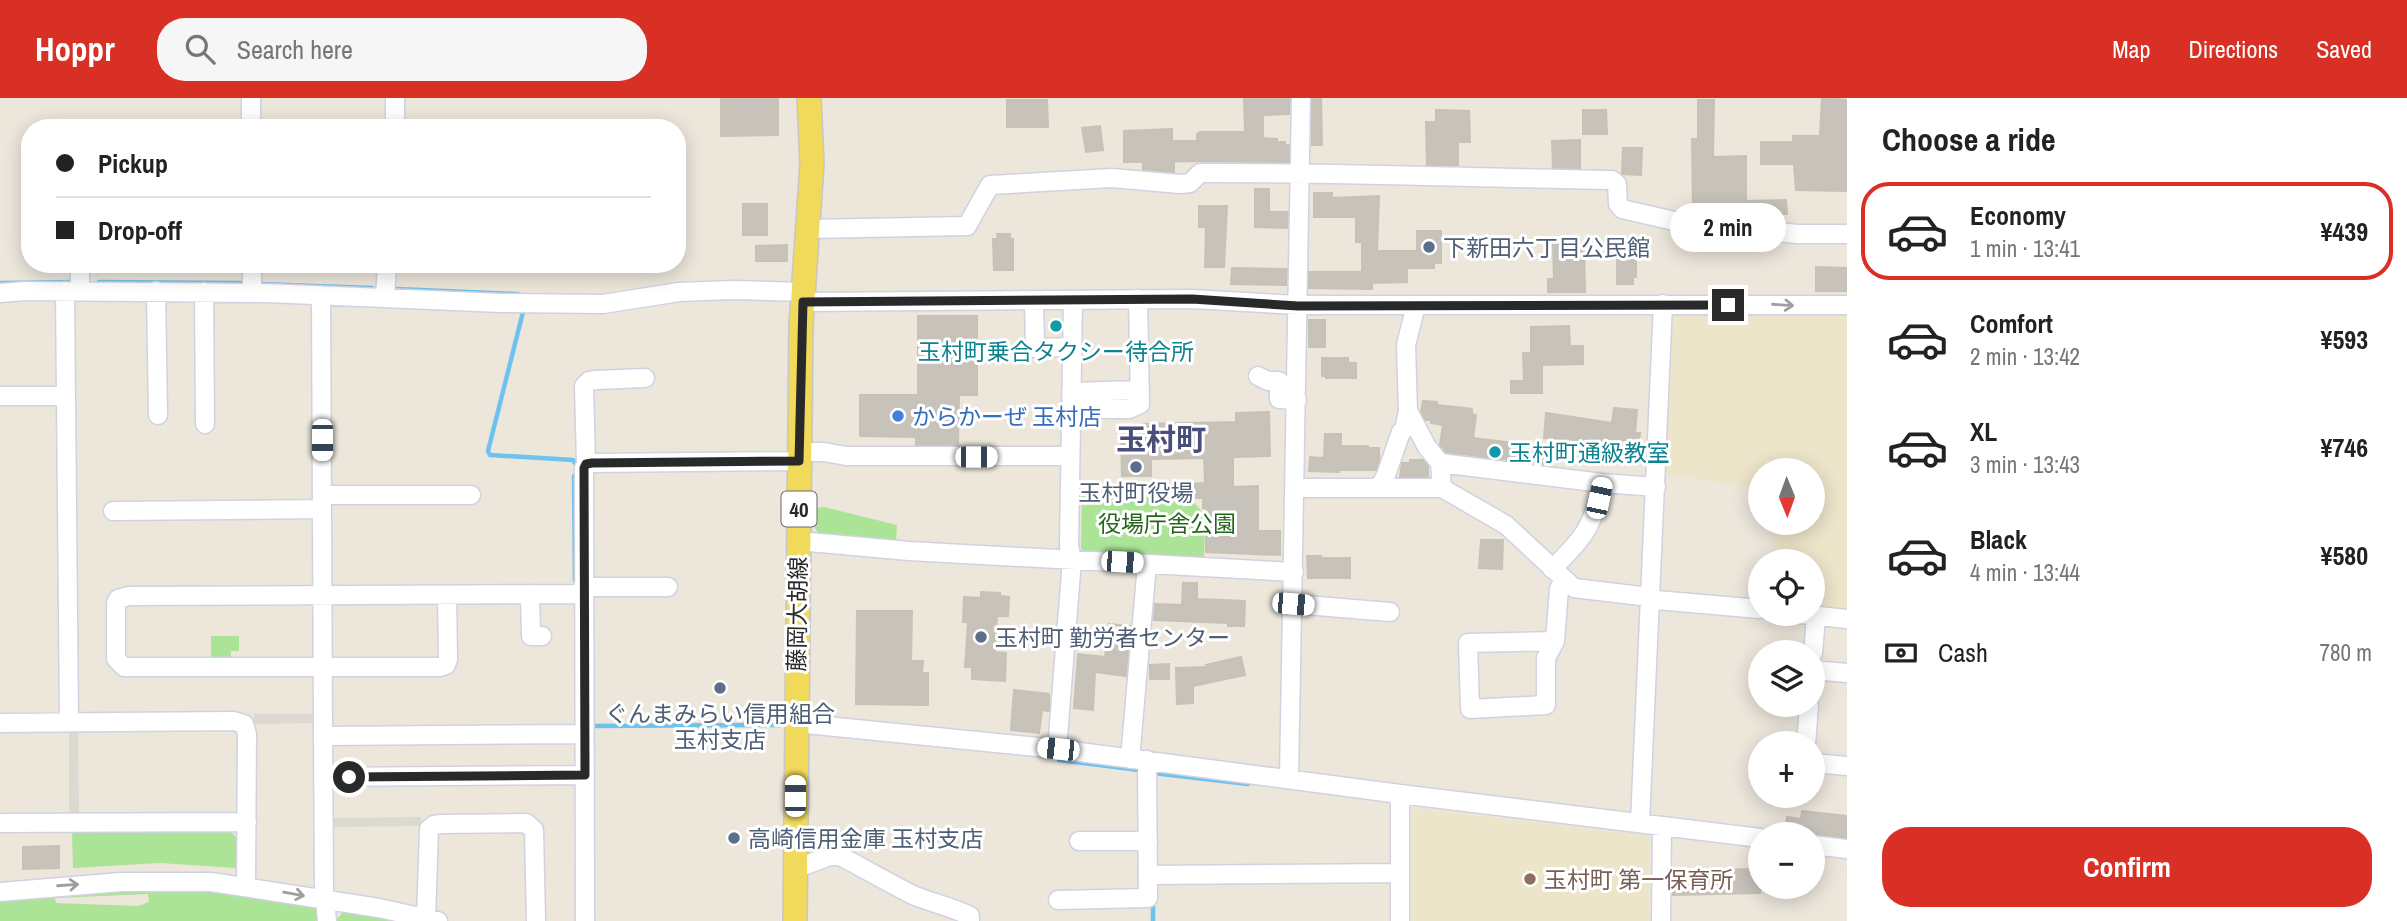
<!DOCTYPE html>
<meta charset="utf-8">
<style>
:root{--surface:#fff;--page:#f6f6f6;--text:#222;--muted:#767676;--line:#e0e0e0;--accent:#d93025}
body{margin:0;font-family:"Archivo Narrow","Noto Sans JP",sans-serif;background:var(--page);color:var(--text);height:100vh;display:flex;flex-direction:column;font-size:26px;white-space:nowrap}
*{box-sizing:border-box;margin:0}
p{font-size:23px;color:var(--muted)}
.icon{flex:none;width:38px;height:38px;fill:none;stroke:currentColor;stroke-width:2;stroke-linecap:round;stroke-linejoin:round}
.map{position:relative;flex:1;overflow:hidden}
.panel{display:flex;flex-direction:column;background:var(--surface);width:560px}
.panel>*{flex:none}
.hud{position:absolute;left:21px;top:21px;width:665px;height:154px;border-radius:28px;box-shadow:0 4px 18px #0003;display:grid;align-content:center;height:154px;padding:0 35px;background:var(--surface)}
.needle{width:46px;rotate:179deg}
.tools{position:absolute;left:1748px;top:360px;display:grid;gap:14px}
.tools a{display:grid;place-items:center;width:77px;height:77px;border-radius:50%;background:var(--surface);box-shadow:0 4px 18px #0003;font-size:35px}
.end{position:absolute;width:32px;height:32px;margin:-16px;border:9px solid #292929;background:#fff;box-shadow:0 0 0 4px #fff}
.from{border-radius:50%}
.bubble{position:absolute;height:49px;border-radius:24px;background:var(--surface);box-shadow:0 4px 18px #0003;font-size:23px;font-weight:700;line-height:49px;text-align:center}
.car{position:absolute;width:21px;height:42px;margin:-21px -10px;border-radius:9px;box-shadow:0 0 5px 2px #0007;background:linear-gradient(#fff 24%,#345 0 40%,#fff 0 76%,#345 0 86%,#fff 0)}
.hud b{display:flex;align-items:center;gap:24px;height:66px;font-size:26px}
.hud b+b{border-top:2px solid var(--line)}
.hud i{width:18px;height:18px;background:var(--text)}
ul{padding:0;list-style:none}
li{display:flex;align-items:center;gap:21px;height:98px;margin:0 14px 10px;padding:0 21px;border:4px solid transparent;border-radius:28px}
li div{flex:1}
li b{display:block;font-size:26px}
li em{font-style:normal;font-weight:700}
li.current{border-color:var(--accent)}
li>.icon{width:63px;height:63px;stroke-width:1.5}
h2{padding:0 35px;font-size:32px;line-height:84px}
.pay{display:flex;align-items:center;gap:18px;height:77px;padding:0 35px;font-size:26px}
.pay p{margin-inline-start:auto}
.button{display:flex;gap:14px;margin-top:auto;padding:14px 35px}
.button a{flex:1;height:80px;border-radius:28px;background:var(--accent);color:#fff;font-size:28px;font-weight:700;line-height:80px;text-align:center}
header{display:flex;align-items:center;gap:42px;box-sizing:border-box;height:98px;padding:0 35px;background:var(--accent);color:#fff}
header strong{font-size:33px}
nav{display:flex;gap:38px;margin-inline-start:auto;font-size:24px}
.search{width:490px;height:63px;background:var(--page);display:flex;align-items:center;gap:18px;box-sizing:border-box;padding:0 24px;border-radius:28px;color:var(--muted);font-size:26px}
main{display:flex;flex:1;min-height:0}
.map>svg:first-child{display:block}
.education{fill:#ede5ca}
.green{fill:#abe397;fill-rule:evenodd}
.plaza{fill:#dcd8d2}
.lines{fill:none;stroke-linecap:round;stroke-linejoin:round}
.stream{stroke:#6dc2ee;stroke-width:4.5}
.building{fill:#c7c2ba;stroke:#c7c2b5;stroke-width:2}
.minor-casing{stroke:#d0d2e2;stroke-width:21}
.major-casing{stroke:#c7c7c7;stroke-width:26}
.minor{stroke:#fff;stroke-width:18}
.major{stroke:#f0d95b;stroke-width:23}
.oneway{stroke:#9f9f9f}
.route{stroke:#292929;stroke-width:9}
.service-dot{fill:#5c6f8a;stroke:#fff;stroke-width:2.5}
.culture-dot{fill:#0f9aa8;stroke:#fff;stroke-width:2.5}
.shop-dot{fill:#3f7fe0;stroke:#fff;stroke-width:2.5}
.education-dot{fill:#8d6e63;stroke:#fff;stroke-width:2.5}
.labels{text-anchor:middle;dominant-baseline:central;stroke-width:6;stroke-linejoin:round;paint-order:stroke}
.shield{fill:#fff;stroke:#696969;stroke-width:2}
.shield-label{font-size:21px;font-weight:bold;fill:#292929}
.service-label{font-size:23px;fill:#4e5e75;stroke:#fff;text-anchor:start}
.culture-label{font-size:23px;fill:#0d838f;stroke:#fff}
.shop-label{font-size:23px;fill:#366cbe;stroke:#fff;text-anchor:start}
.park-label{font-size:23px;fill:#236619;stroke:#fff}
.street-label{font-size:23px;fill:#292929;stroke:#fff}
.education-label{font-size:23px;fill:#785e54;stroke:#fff;text-anchor:start}
.district-label{font-size:30px;font-weight:bold;fill:#4a4e7a;stroke:#fff}
</style>
<header>
<strong>Hoppr</strong>
<div class="search"><svg class="icon" aria-label="search" viewBox="0 0 24 24"><circle cx="10" cy="10" r="6"/><path d="M15 15l6 6"/></svg>Search here</div>
<nav><a>Map</a><a>Directions</a><a>Saved</a></nav>
</header>
<main>
<div class="map">
<svg width="1847" height="823" viewBox="0 0 1847 823">
<rect width="100%" height="100%" fill="#ece6db"/>
<path class="education" d="M1678 212 1847 216V517L1813 513V464H1774L1775 425H1813V373H1760V391L1661 375 1666 223Z
M1411 710 1649 738 1650 823H1412Z"/>
<path class="green" d="M1182 391 1205 417 1204 461 1085 455 1081 450 1082 392Z
M824 409 897 427 896 444 818 435 815 430 816 410Z
M211 538H239V553H231V561H211Z
M228 731 240 743V764L235 770 160 765 73 770 72 732Z
M159 791 204 792 306 804 319 810 320 823H0V801ZM148 796 149 804 138 808 56 805 55 800Z
M346 811 403 823H335Z"/>
<path class="plaza" d="M254 616H316V625L254 626Z
M69 631H78L79 717H69Z
M421 719V728L331 729V720Z"/>
<g class="lines">
<path class="stream" d="M99 184 244 185
M0 185 73 184
M260 186 372 190
M397 191 518 196
M523 214 488 353 490 357 573 362 575 365
M574 378 575 482
M592 628 780 627
M1059 662 1139 672
M1153 675 1248 686
M1153 808V823"/>
</g>
<path class="building" d="M721 0H778V37L721 38Z
M1244 0H1290L1289 16 1263 17V40L1277 41V44H1285V47H1289V64L1174 63V74L1143 71V64H1124V33L1172 31V43H1197V36L1200 34H1245Z
M1312 0H1321L1322 47H1312Z
M1822 0 1847 2V93L1796 92 1794 66H1761V44H1793V38H1820Z
M1007 2H1047L1048 29H1007Z
M1698 2H1714L1713 59 1746 58V103L1786 102 1787 116 1693 115 1692 41H1698Z
M1436 12 1469 13 1470 44H1458V67H1427L1426 24H1436Z
M1583 12H1606L1607 36H1583Z
M1100 28 1103 52 1086 54 1082 30Z
M1580 42V70H1553L1552 43Z
M1623 50H1642L1641 77 1622 76Z
M1255 91H1269V114H1288L1287 130 1255 129Z
M1314 95H1332V100L1379 98 1377 153H1417V133H1441V165H1434V170H1407V184L1372 185V191L1309 190V174H1362V144H1356V119H1314Z
M743 106H767V137H743Z
M1199 108H1227L1224 169H1205L1206 129H1199Z
M997 136H1010V141H1013V172H994L993 141H998Z
M1553 146H1584L1585 194H1548V181H1554Z
M787 147V163H756V148Z
M1617 155H1636V179H1633V186H1617Z
M1816 169 1847 170V193H1816Z
M1232 170 1287 171 1286 187 1231 186Z
M918 218H977V297H959L958 347H916V339L860 338V297H918Z
M1309 222H1325V249H1309Z
M1569 228 1570 248H1583V266L1542 267V295H1511V283H1524L1523 255H1531V229Z
M1322 260H1348V265H1356V280H1326V278H1322Z
M1423 303 1437 304V307L1472 311V316L1476 317 1473 340 1545 349 1543 366 1446 354 1440 347 1443 327 1431 325V322H1425L1421 314Z
M1614 310 1637 312 1635 335H1640L1638 350 1610 347V344L1544 340 1546 315 1612 325Z
M1269 314 1270 358 1233 359V389L1258 388V433H1280V457L1206 454V410H1203V400H1192L1191 386 1205 385 1204 360 1151 361V378H1122L1121 332 1141 331V326L1236 324V315Z
M1325 336H1341V348H1368V350H1379V364L1376 372H1339V374L1309 373 1310 359 1324 360Z
M1410 362H1423L1428 368V379H1400L1402 365H1410Z
M1481 442H1503L1502 471 1479 470Z
M1307 458H1321V460H1350V480H1308Z
M1183 485H1197V501L1245 503 1244 528H1228V525L1154 522 1155 506 1182 507Z
M981 494 1000 495V498L1009 499 1008 518H997L995 554 1006 555 1005 583 972 581V569H965L968 524H963L964 499 981 500Z
M857 513H912L911 563H923L922 575H928V607L856 606Z
M1109 526 1130 528 1126 578 1095 574 1093 612 1074 610 1078 556 1105 559Z
M1241 559 1245 577 1193 588V605L1177 606 1176 570 1207 569 1206 567Z
M1169 566V581H1150V567Z
M1014 592 1049 596V613L1042 612 1039 635 1011 632Z
M1802 713 1847 718V740L1785 732 1787 719 1801 721Z
M59 748V770L23 771V749Z
M1755 771V777H1760V795L1673 797V782H1681V778L1717 777V772Z"/>
<g class="lines">
<g class="minor-casing">
<path id="minor" d="M251 0V30
M395 0V30
M809 131 967 128 990 87 1112 80 1180 86 1190 85 1200 75C1338 74 1475 80 1612 82L1617 86 1618 106 1622 111 1683 125 1797 136H1847
M80 166V193
M252 166V194
M65 193 69 624
M156 193 158 317
M204 194 205 326
M0 195 26 193 267 195 501 205 603 206 679 194 734 192 803 194
M321 197 323 638 324 790 327 823
M385 200 387 166
M1034 202 1035 250 1072 249
M803 204 1192 201 1298 207H1847
M1258 278 1268 283H1279V301L1297 302
M1071 294 1140 292
M0 298H65
M1071 311H1129L1140 306 1138 201
M1408 313 1427 349 1440 365
M800 354H824L846 358H1070
M586 366 584 288 589 283 596 282 645 280
M1295 390H1379L1386 377 1401 334 1404 332 1408 313 1406 247 1416 207
M1379 390H1442L1506 427 1574 490 1641 498 1656 502 1760 511
M1442 390 1440 365 1602 385 1656 389
M323 397H471
M113 413 322 411
M798 443 909 453 1294 474
M1552 471C1584 440 1593 429 1602 385
M583 489H668
M530 496 531 538H542
M447 497 448 561 446 567 440 569H124L116 561V505L118 501 129 498 583 496
M1293 506 1390 514
M1800 516 1847 521
M1555 543 1468 545 1470 611 1546 607V560L1555 543 1559 491 1564 481
M1813 555 1816 519
M1813 572 1847 575
M0 625 234 623 244 626 247 636 246 788
M796 625 1057 651 1400 696 1760 740
M323 638 584 636
M1806 646 1809 607
M1057 651 1072 462 1069 448 1073 202
M1130 661 1147 466
M1813 665 1847 668
M323 679 585 677
M1289 681 1301 0
M0 725 247 724
M1640 725 1663 206
M1079 743H1148
M1813 747 1847 751
M795 771 830 758H840C865 771 889 785 913 797 932 805 952 809 970 818V823
M1149 777 1399 775
M0 794 121 784H211L379 810 438 823
M1058 802 1148 800 1147 662
M426 820 429 731 434 727 441 726 526 725 534 732 536 823
M585 823 584 370 586 366 592 365 799 363
M1400 823V696
M1661 823 1662 728"/>
</g>
<g class="major-casing">
<path id="major" d="M795 823 801 227 812 66 809 0"/>
</g>
<use href="#minor" class="minor"/>
<use href="#major" class="major"/>
</g>
<defs><path id="oneway-shaft" d="M-6 0H5M1.5-3L5.5 0L1.5 3" fill="none" stroke-width="1.6" stroke-linecap="round" stroke-linejoin="round" transform="scale(1.75)"/></defs>
<g class="oneway">
<use href="#oneway-shaft" transform="translate(1783 207) rotate(4)"/>
<use href="#oneway-shaft" transform="translate(68 787) rotate(-4)"/>
<use href="#oneway-shaft" transform="translate(294 796) rotate(10)"/>
</g>
<g class="lines">
<path class="route" d="M349 679 585 677 584 370 586 366 592 365 799 363 803 204 1192 201 1298 208 1728 207"/>
</g>
<g class="service-dot">
<circle cx="1429" cy="149" r="7"/>
<circle cx="1136" cy="369" r="7"/>
<circle cx="981" cy="539" r="7"/>
<circle cx="720" cy="590" r="7"/>
<circle cx="734" cy="740" r="7"/>
</g>
<g class="culture-dot">
<circle cx="1056" cy="228" r="7"/>
<circle cx="1495" cy="354" r="7"/>
</g>
<circle class="shop-dot" cx="898" cy="318" r="7"/>
<circle class="education-dot" cx="1530" cy="781" r="7"/>
<g class="labels">
<rect class="shield" x="781.5" y="393.5" width="35" height="35" rx="5"/>
<g class="shield-label">
<text x="799" y="411">40</text>
</g>
<g class="service-label">
<text x="1443" y="149">下新田六丁目公民館</text>
<text x="1136" y="394" text-anchor="middle">玉村町役場</text>
<text x="995" y="539">玉村町 勤労者センター</text>
<text x="720" y="615" text-anchor="middle">ぐんまみらい信用組合<tspan x="720" dy="26">玉村支店</tspan></text>
<text x="748" y="740">高崎信用金庫 玉村支店</text>
</g>
<g class="culture-label">
<text x="1056" y="253">玉村町乗合タクシー待合所</text>
<text x="1509" y="354" text-anchor="start">玉村町通級教室</text>
</g>
<g class="shop-label">
<text x="912" y="318">からかーぜ 玉村店</text>
</g>
<g class="park-label">
<text x="1167" y="425">役場庁舎公園</text>
</g>
<g class="street-label">
<text transform="translate(797 516) rotate(-89)">藤岡大胡線</text>
</g>
<g class="education-label">
<text x="1544" y="781">玉村町 第一保育所</text>
</g>
<g class="district-label">
<text x="1161" y="341">玉村町</text>
</g>
</g>
</svg>
<div class="tools">
<a><svg class="needle" viewBox="-14 -14 28 28"><path d="M0-13l5 13h-10z" fill="#e53935"/><path d="M0 13l5-13h-10z" fill="#767676"/></svg></a>
<a><svg class="icon" aria-label="locate" viewBox="0 0 24 24"><circle cx="12" cy="12" r="6"/><path d="M12 2v4M12 18v4M2 12h4M18 12h4"/></svg></a>
<a><svg class="icon" aria-label="layers" viewBox="0 0 24 24"><path d="M12 4l9 5-9 5-9-5zM3 14l9 5 9-5"/></svg></a>
<a>+</a>
<a>−</a>
</div>
<i class="end from" style="left:349px;top:679px"></i>
<i class="end" style="left:1728px;top:207px"></i>
<div class="bubble" style="left:1670px;top:105px;width:116px">2 min</div>
<i class="car" style="left:322px;top:342px;rotate:180deg"></i>
<i class="car" style="left:976px;top:359px;rotate:90deg"></i>
<i class="car" style="left:1599px;top:400px;rotate:12deg"></i>
<i class="car" style="left:1122px;top:464px;rotate:93deg"></i>
<i class="car" style="left:1293px;top:506px;rotate:95deg"></i>
<i class="car" style="left:1058px;top:651px;rotate:276deg"></i>
<i class="car" style="left:795px;top:698px;rotate:0deg"></i>
<div class="hud">
<b><i class="from"></i>Pickup</b>
<b><i></i>Drop-off</b>
</div>
</div>
<section class="panel">
<h2>Choose a ride</h2>
<ul>
<li class="current"><svg class="icon" aria-label="car" viewBox="0 0 24 24"><path d="M5 17H2v-5l4-1 3-4h7l3 4 3 1v5h-3M9 17h6M6 11h13"/><circle cx="7" cy="17" r="2"/><circle cx="17" cy="17" r="2"/></svg><div><b>Economy</b><p>1 min · 13:41</p></div><em>¥439</em></li>
<li><svg class="icon" aria-label="car" viewBox="0 0 24 24"><path d="M5 17H2v-5l4-1 3-4h7l3 4 3 1v5h-3M9 17h6M6 11h13"/><circle cx="7" cy="17" r="2"/><circle cx="17" cy="17" r="2"/></svg><div><b>Comfort</b><p>2 min · 13:42</p></div><em>¥593</em></li>
<li><svg class="icon" aria-label="car" viewBox="0 0 24 24"><path d="M5 17H2v-5l4-1 3-4h7l3 4 3 1v5h-3M9 17h6M6 11h13"/><circle cx="7" cy="17" r="2"/><circle cx="17" cy="17" r="2"/></svg><div><b>XL</b><p>3 min · 13:43</p></div><em>¥746</em></li>
<li><svg class="icon" aria-label="car" viewBox="0 0 24 24"><path d="M5 17H2v-5l4-1 3-4h7l3 4 3 1v5h-3M9 17h6M6 11h13"/><circle cx="7" cy="17" r="2"/><circle cx="17" cy="17" r="2"/></svg><div><b>Black</b><p>4 min · 13:44</p></div><em>¥580</em></li>
</ul>
<div class="pay"><svg class="icon" aria-label="cash" viewBox="0 0 24 24"><path d="M3 7h18v10H3z"/><circle cx="12" cy="12" r="2"/></svg>Cash<p>780 m</p></div>
<div class="button"><a>Confirm</a></div>
</section>
</main>
